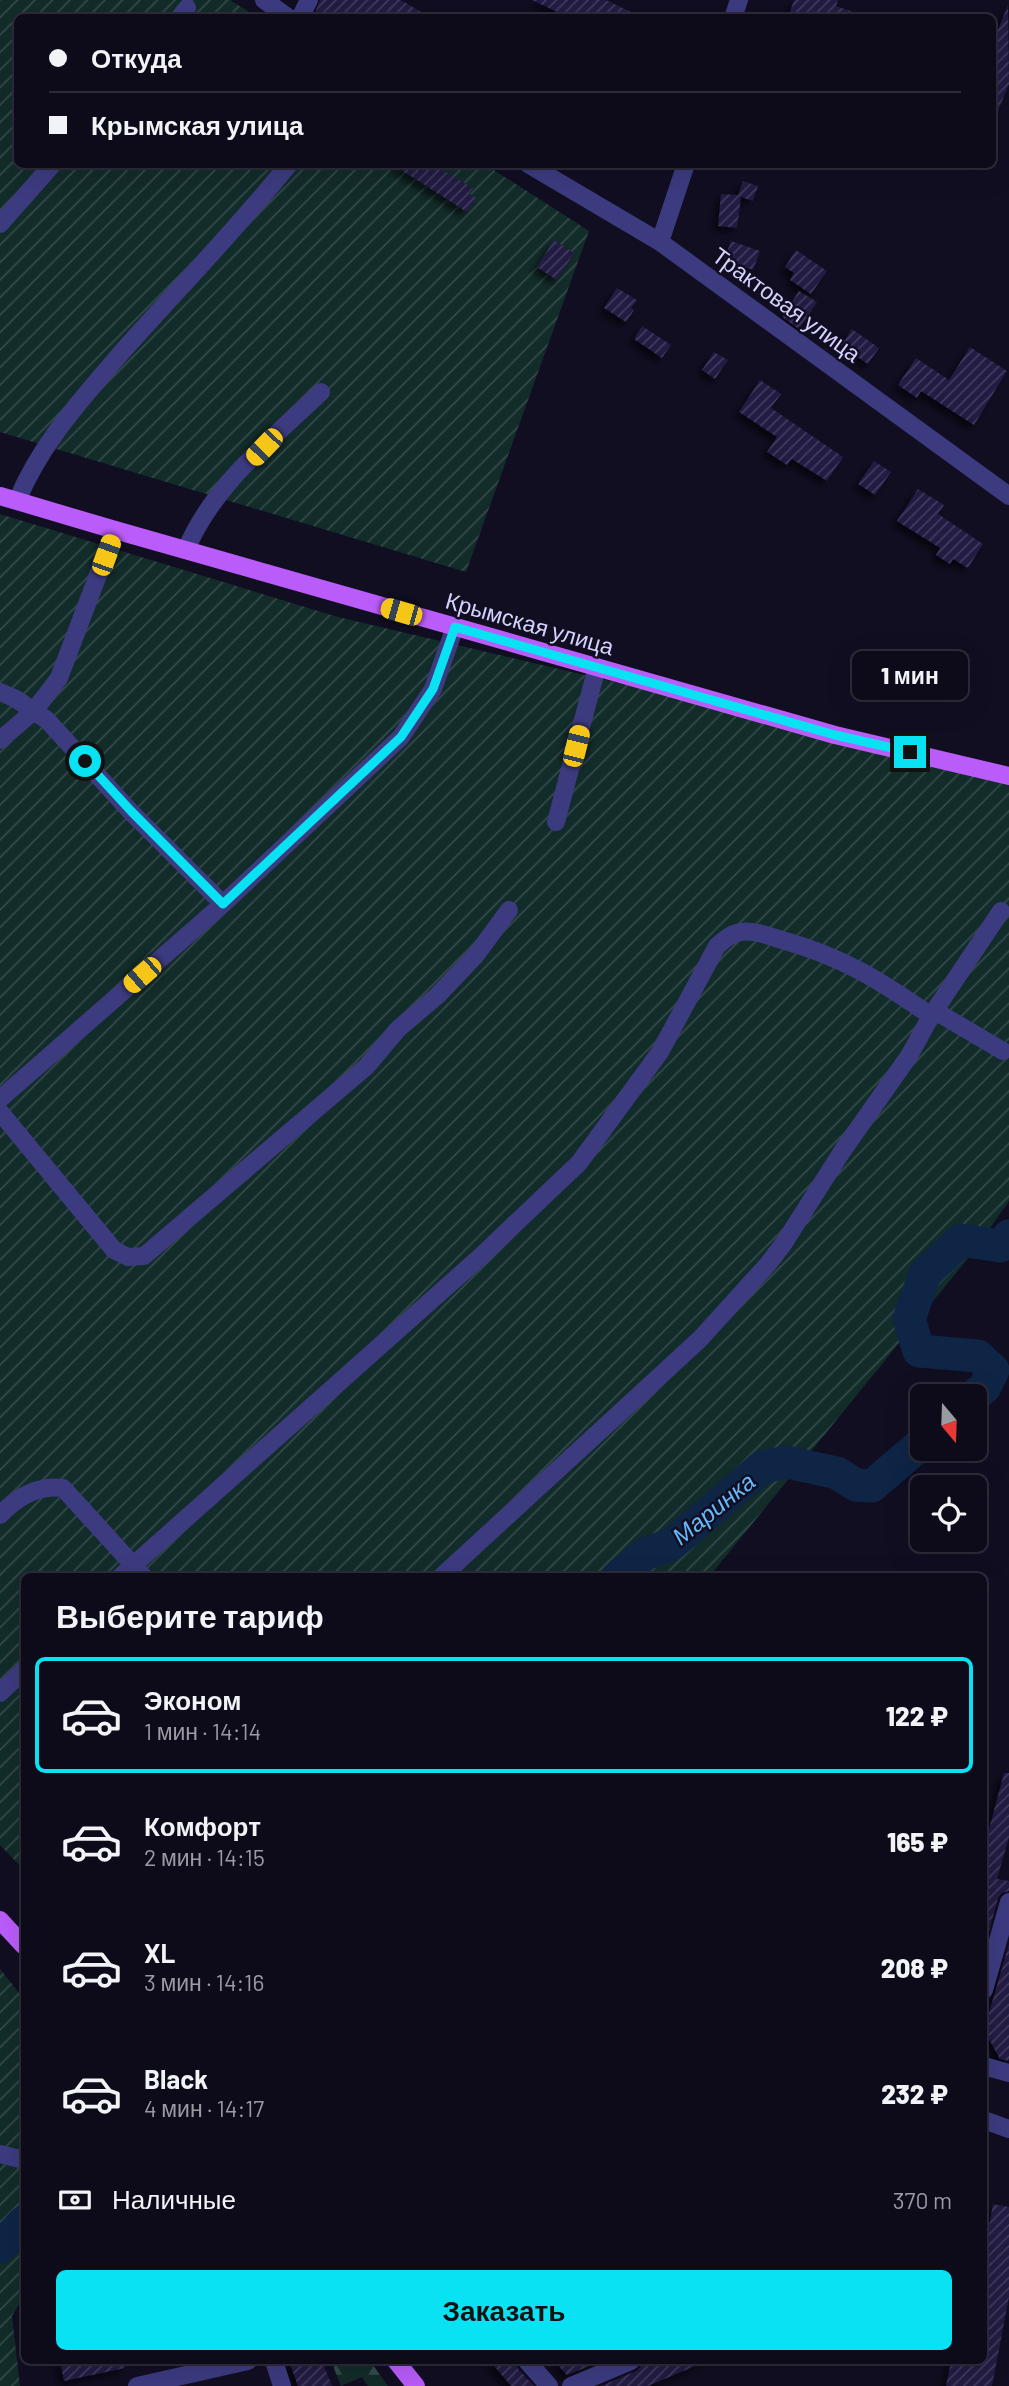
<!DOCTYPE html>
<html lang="ru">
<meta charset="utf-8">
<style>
:root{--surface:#0d0a1a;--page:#1b1827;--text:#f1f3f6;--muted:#9a9aa2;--line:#2d2b39;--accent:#08e2f3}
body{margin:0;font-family:Barlow,sans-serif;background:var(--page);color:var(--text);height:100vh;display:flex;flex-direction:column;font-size:26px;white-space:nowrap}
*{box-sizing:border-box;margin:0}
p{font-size:23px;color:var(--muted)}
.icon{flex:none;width:38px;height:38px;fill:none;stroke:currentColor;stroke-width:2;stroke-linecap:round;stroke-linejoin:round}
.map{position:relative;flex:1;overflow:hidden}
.drawer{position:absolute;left:21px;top:1573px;width:966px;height:791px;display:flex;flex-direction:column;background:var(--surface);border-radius:10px;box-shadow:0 7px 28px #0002,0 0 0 2px var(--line)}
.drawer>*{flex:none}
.banner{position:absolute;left:14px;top:14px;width:982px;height:154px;border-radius:10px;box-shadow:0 7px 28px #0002,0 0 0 2px var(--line);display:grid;align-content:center;height:154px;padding:0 35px;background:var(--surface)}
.needle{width:46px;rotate:161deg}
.fabs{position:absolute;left:910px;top:1384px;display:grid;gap:14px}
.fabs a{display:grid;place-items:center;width:77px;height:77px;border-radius:10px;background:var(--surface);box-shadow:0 7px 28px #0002,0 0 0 2px var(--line);font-size:35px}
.end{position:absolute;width:32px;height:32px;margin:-16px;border:9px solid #08e2f3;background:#111;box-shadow:0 0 0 4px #111}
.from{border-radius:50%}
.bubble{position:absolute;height:49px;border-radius:10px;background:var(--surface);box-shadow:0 7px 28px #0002,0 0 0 2px var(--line);font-size:23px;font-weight:800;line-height:49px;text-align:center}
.car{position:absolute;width:21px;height:42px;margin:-21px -10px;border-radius:9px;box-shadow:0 0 5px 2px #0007;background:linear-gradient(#f5c518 24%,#345 0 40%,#f5c518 0 76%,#345 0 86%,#f5c518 0)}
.banner b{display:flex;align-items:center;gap:24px;height:66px;font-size:26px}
.banner b+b{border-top:2px solid var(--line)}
.banner i{width:18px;height:18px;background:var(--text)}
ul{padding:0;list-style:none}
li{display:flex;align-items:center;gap:21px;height:116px;margin:0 14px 10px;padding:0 21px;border:4px solid transparent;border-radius:10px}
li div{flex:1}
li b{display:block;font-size:26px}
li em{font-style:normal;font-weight:800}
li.active{border-color:var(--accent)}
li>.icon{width:63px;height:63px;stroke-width:1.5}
h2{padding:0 35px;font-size:32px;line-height:84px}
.pay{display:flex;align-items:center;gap:18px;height:77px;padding:0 35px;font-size:26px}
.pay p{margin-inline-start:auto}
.primary-button{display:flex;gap:14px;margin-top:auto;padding:14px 35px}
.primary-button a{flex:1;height:80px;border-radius:10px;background:var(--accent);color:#111;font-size:28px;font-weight:800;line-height:80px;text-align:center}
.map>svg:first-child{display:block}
.forest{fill:url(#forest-firs)}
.garden{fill:url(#garden-furrows)}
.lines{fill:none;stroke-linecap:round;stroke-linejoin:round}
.river{stroke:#0f2546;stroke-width:33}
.building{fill:url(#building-hatch);filter:url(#shadow)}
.minor{stroke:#3c3b80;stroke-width:18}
.major{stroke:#ba5cfa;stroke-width:18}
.route{stroke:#08e2f3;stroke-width:9}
.labels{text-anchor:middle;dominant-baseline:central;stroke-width:5;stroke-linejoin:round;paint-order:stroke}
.street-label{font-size:23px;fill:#d5d1fd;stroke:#110e22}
.water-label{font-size:24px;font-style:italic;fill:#63b8fa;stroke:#110e22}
</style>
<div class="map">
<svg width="1009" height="2386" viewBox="0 0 1009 2386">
<defs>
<pattern id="forest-firs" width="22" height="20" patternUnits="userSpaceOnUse" patternTransform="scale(1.75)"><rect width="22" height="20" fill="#122c2a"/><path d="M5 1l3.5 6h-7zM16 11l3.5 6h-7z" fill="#344a4a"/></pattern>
<pattern id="garden-furrows" width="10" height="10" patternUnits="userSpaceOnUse" patternTransform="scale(1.75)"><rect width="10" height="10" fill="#122c2a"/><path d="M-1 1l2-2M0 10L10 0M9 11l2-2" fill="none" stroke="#344a4a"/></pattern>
<pattern id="building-hatch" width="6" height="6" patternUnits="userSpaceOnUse" patternTransform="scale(1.75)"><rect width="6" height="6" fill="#221b43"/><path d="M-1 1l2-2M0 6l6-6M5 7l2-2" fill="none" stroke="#413b5f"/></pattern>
<filter id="shadow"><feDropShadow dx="-5" dy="5" stdDeviation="3.5" flood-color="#0009"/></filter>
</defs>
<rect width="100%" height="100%" fill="#110e22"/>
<path class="forest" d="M331 2361H370L388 2386H368L362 2377 341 2386Z"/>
<path class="garden" d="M0 0H230L257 17 18 18V164L486 165 589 231 466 572 0 432Z
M0 514 338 617 1009 775V1201L973 1252 709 1577H24V1870L0 1845Z
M0 1969 24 1999V2296L12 2316 20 2386H0Z"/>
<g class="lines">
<path class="river" d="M974 1396 985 1387 993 1370 978 1356 919 1351 909 1319 925 1274 961 1240 1000 1246 1009 1236
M618 1577 645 1554 672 1544 762 1467 787 1462 837 1473 856 1485 872 1486 922 1443
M0 2247 24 2222"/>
</g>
<path class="building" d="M320 0H401L431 18H313Z
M532 0H606L643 18H570Z
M794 0H838L836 6 862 15V18H788Z
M1008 5 1009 84 993 124 992 45Z
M392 164H432L473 188 469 193 476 198 467 212Z
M743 181 758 186 753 201 741 197 737 228 718 226 721 194 738 195Z
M554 240 574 253 557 280 537 267Z
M731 241 760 251 753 270 724 260Z
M796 250 827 271 811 294 790 280 794 273 785 267Z
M617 288 637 300 631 308 634 310 626 322 604 308Z
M799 291 817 302 799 329 782 317Z
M642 326 671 345 662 358 634 339Z
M852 329 879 348 868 364 841 346Z
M970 347 1007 371 974 425 921 391 917 398 898 385 916 358 949 380Z
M714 352 728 360 715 379 702 370Z
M760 380 781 394 771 408 843 457 827 481 792 459 787 465 767 452 777 437 739 412Z
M874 461 891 472 875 495 858 484Z
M918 489 944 505 938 514 983 544 968 568 953 559 950 564 936 555 940 548 897 521Z
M1004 1773H1009V1837L997 1879 1009 1881V1891L1002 1893 998 1898 984 1950V1848Z
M1009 1944V2061L1000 2059 984 2030Z
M993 2204 1009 2207V2297L992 2386H946L951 2361H984V2254Z
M60 2361H125V2368L64 2381Z
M289 2361H322L332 2386H298Z
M490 2361H516L518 2369 534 2386H511Z
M554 2361H602L567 2375Z
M642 2361H707L648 2386H601L636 2371 640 2367Z"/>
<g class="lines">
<path class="minor" d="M264 0 289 18
M179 18 187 8
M300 18 309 0
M733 18 739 0
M528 164 660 242 1009 496
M0 224 53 164
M660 242 686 164
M17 501C41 443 81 400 121 353 177 290 236 230 289 164
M186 550C213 485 271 440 321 392
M0 692 16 699 47 720 130 811 223 904
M0 740 34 711 59 678 115 530
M556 822 597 667
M935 1011 1003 1051
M0 1099 223 904 401 737 433 689 455 627
M0 1112 114 1250 128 1257 144 1256 367 1066 398 1029 437 996 476 955 509 910
M0 1515C17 1497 38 1485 63 1488L144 1577
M120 1577 480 1257 579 1163 660 1052 717 946C724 940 730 934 740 932 754 930 769 936 782 940 843 957 881 981 931 1016
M441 1577 700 1339 768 1264 784 1243 843 1150 909 1056 931 1016 1001 911
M0 1693 24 1670
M984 1990 1009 1902
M984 2066 1009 2073
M984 2120 1009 2129
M0 2154 24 2160
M274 2361 282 2386
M527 2361 549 2386
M137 2386 248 2361
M571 2386 631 2361"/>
<path class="major" d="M0 496 115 530 835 735 1009 776
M0 1920 24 1946
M396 2361 416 2386"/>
</g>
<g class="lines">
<path class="route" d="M85 761 131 811 223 904 401 737 433 689 455 627 835 735 910 752"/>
</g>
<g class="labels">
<g class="street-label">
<text transform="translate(787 304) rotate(36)">Трактовая улица</text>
<text transform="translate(530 623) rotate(16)">Крымская улица</text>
</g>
<g class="water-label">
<text transform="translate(713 1508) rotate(-39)">Маринка</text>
</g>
</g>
</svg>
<div class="fabs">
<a><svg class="needle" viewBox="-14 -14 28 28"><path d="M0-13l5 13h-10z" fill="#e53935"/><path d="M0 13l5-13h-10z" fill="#9a9aa2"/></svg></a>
<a><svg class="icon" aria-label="locate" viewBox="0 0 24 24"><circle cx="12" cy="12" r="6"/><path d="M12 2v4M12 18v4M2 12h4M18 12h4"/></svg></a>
</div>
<i class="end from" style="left:85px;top:761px"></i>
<i class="end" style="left:910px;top:752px"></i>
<div class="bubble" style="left:852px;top:651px;width:116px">1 мин</div>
<i class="car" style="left:264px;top:447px;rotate:224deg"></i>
<i class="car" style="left:106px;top:555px;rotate:20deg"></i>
<i class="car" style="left:401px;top:612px;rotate:286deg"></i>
<i class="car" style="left:576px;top:746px;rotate:14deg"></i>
<i class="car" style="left:142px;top:975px;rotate:229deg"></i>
<div class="banner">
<b><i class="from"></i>Откуда</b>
<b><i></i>Крымская улица</b>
</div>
<section class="drawer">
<h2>Выберите тариф</h2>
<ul>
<li class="active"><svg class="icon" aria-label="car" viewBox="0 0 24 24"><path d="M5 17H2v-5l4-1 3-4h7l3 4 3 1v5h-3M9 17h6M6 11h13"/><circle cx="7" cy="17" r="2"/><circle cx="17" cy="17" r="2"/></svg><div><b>Эконом</b><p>1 мин · 14:14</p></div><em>122 ₽</em></li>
<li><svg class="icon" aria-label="car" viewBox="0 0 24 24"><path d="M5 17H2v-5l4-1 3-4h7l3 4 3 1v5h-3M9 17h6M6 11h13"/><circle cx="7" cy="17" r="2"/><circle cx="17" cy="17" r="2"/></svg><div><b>Комфорт</b><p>2 мин · 14:15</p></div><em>165 ₽</em></li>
<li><svg class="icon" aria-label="car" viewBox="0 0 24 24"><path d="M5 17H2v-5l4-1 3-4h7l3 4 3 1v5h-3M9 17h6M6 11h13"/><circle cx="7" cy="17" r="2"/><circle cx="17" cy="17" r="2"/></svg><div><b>XL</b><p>3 мин · 14:16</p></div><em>208 ₽</em></li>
<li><svg class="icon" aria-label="car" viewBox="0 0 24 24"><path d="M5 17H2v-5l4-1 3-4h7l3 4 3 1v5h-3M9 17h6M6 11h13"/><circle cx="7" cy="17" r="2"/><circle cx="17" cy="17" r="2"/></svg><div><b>Black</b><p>4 мин · 14:17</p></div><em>232 ₽</em></li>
</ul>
<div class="pay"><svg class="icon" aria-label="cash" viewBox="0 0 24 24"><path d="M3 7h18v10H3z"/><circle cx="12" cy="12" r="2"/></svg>Наличные<p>370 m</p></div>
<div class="primary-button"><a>Заказать</a></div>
</section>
</div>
